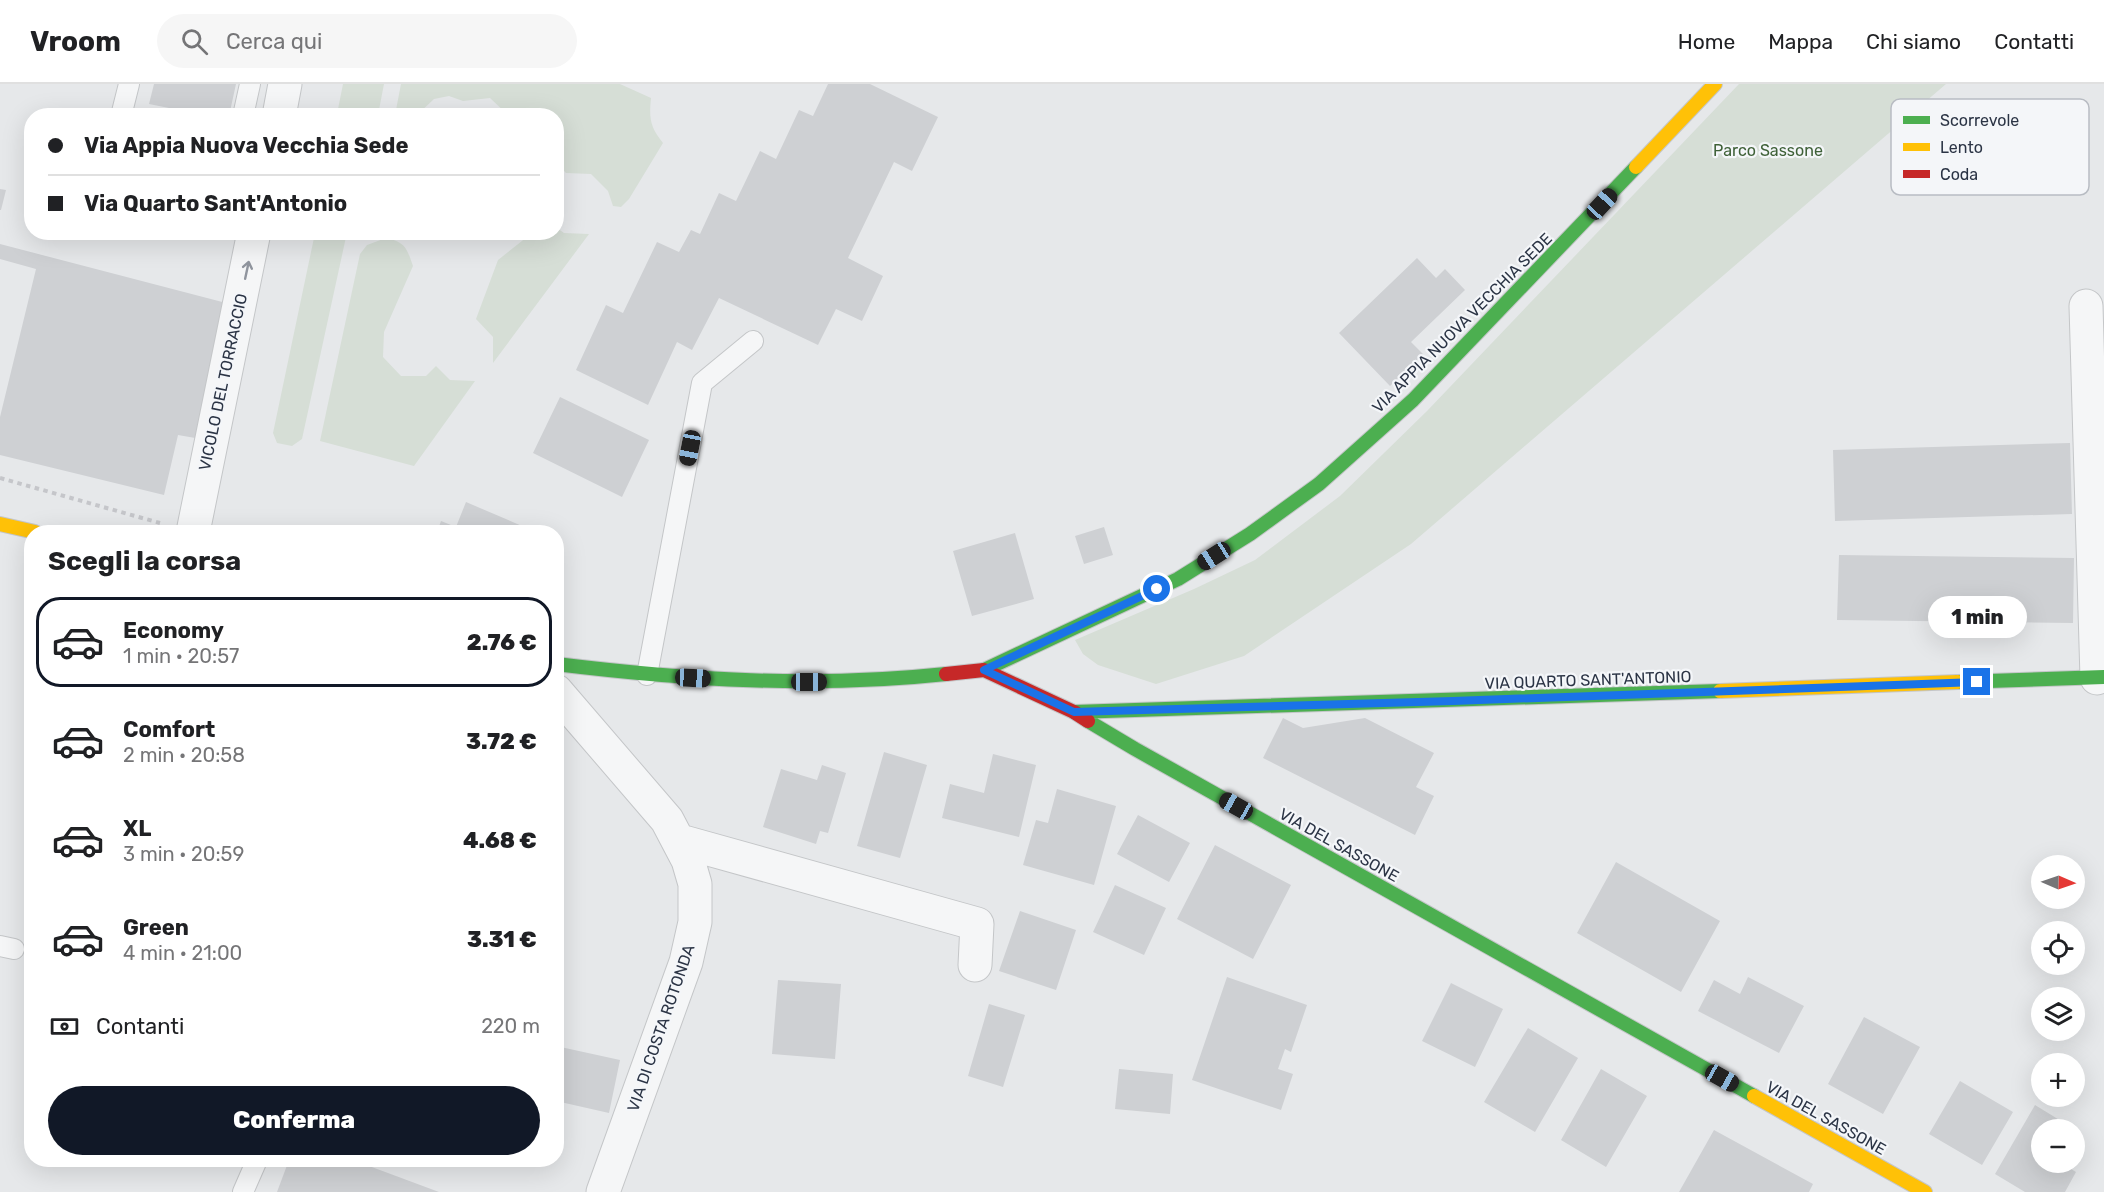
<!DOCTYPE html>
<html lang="it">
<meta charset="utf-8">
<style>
:root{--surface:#fff;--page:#f6f6f6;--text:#202124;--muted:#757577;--line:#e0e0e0;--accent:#111827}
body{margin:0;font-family:Rubik,sans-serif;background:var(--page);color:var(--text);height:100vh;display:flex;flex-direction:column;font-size:22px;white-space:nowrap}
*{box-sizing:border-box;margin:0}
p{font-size:20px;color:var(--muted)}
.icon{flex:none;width:33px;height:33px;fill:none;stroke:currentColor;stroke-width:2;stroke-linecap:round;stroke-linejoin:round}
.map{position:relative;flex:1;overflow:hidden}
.drawer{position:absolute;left:24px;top:441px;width:540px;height:642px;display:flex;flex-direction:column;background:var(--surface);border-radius:24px;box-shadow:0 6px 24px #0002}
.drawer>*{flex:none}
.hud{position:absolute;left:24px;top:24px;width:540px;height:132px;border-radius:24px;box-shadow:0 6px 24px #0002;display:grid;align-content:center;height:132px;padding:0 24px;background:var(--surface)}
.needle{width:39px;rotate:92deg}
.fabs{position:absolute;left:2031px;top:771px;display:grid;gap:12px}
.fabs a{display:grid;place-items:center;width:54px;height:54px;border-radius:50%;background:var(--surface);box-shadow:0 6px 24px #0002;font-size:30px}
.end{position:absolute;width:27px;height:27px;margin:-14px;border:8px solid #1a73e8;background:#fff;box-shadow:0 0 0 3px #fff}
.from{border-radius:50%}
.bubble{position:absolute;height:42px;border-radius:21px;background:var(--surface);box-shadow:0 6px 24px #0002;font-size:20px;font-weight:800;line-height:42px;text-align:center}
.car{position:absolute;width:18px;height:36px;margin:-18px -9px;border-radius:8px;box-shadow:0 0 4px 2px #0007;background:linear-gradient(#222 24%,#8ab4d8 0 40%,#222 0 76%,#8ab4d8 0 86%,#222 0)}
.hud b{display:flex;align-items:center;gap:21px;height:57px;font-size:22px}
.hud b+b{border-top:2px solid var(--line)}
.hud i{width:15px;height:15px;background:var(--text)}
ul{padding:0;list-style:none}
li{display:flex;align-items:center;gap:18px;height:90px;margin:0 12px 9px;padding:0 12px;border:3px solid transparent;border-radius:24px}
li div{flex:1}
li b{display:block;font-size:22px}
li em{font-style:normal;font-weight:800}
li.on{border-color:var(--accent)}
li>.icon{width:54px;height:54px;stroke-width:1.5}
h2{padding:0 24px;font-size:27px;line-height:72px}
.pay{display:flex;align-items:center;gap:15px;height:66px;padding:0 24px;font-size:22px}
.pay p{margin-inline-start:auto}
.action{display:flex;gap:12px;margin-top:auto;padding:12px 24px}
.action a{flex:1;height:69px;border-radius:36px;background:var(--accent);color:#fff;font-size:24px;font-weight:800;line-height:69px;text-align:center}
header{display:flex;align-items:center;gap:36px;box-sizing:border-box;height:84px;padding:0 30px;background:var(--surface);border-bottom:2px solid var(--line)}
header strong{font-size:28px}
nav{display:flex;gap:33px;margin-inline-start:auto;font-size:21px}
.search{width:420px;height:54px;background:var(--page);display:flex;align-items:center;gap:15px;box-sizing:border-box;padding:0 21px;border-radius:33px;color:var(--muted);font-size:22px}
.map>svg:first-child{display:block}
.green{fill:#d6ded6}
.building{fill:#ced0d3}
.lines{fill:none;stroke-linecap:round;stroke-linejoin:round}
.lane-casing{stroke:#c4c6c8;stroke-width:22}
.street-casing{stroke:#c4c6c8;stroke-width:35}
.fast-casing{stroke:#c4c6c8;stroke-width:16}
.slow-casing{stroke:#c4c6c8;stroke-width:16}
.jam-casing{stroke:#c4c6c8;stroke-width:16}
.path{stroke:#c5c6ca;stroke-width:4;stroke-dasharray:4.5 4.5;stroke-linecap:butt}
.lane{stroke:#f5f6f7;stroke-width:20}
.street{stroke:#f5f6f7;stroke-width:33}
.fast{stroke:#4caf50;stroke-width:14}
.slow{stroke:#ffc107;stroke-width:14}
.jam{stroke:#c62828;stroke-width:14}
.oneway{stroke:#90959e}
.route{stroke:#1a73e8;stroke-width:8}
.labels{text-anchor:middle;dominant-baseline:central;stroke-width:4.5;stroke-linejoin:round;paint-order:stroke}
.park-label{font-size:16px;fill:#3f6138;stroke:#f4f6f9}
.street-label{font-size:16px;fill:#2b3445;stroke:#f4f6f9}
.key{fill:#f4f6f9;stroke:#b8bcc3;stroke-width:1.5}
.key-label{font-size:16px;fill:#2b3445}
</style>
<header>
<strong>Vroom</strong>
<div class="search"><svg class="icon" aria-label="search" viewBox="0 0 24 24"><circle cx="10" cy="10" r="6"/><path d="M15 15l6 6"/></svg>Cerca qui</div>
<nav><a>Home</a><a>Mappa</a><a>Chi siamo</a><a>Contatti</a></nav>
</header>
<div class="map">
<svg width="2104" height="1108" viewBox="0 0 2104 1108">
<rect width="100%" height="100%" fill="#e6e8ea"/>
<path class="green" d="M343 0H384L378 31H342L338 25Z
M401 0H620L651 14C649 35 650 43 663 59L629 115 621 123 613 122 608 107 591 90 566 89 557 79 556 32 508 31 490 14 463 17 449 12 434 15 417 31H395Z
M1739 0H1946L1411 460 1244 572 1156 600 1098 581 1083 570 1075 556 1194 505 1255 476 1340 412 1427 327Z
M557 144 564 149 589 150 493 279V253L476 235 498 176 532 149 556 148Z
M315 149H345L346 153 302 355 292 362 277 359 273 349Z
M386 154C406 158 407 165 413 182L384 248 383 273 401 292H426L436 282 450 296 475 297 414 382 320 357 360 170 367 161Z"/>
<path class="building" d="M154 0H236L229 32H209L149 20Z
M828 0H870L938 33 912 87 894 78 848 174 883 192 862 237 836 225 818 261 719 214 692 266 677 258 648 321 576 286 606 221 623 229 657 158 679 168 691 146 700 150 719 109 736 117 760 67 776 75 799 26 813 32Z
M0 105 6 106 1 126H0Z
M0 160 230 220 201 355 178 351 164 411 0 371V333L36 185 0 175Z
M1417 174 1436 194 1445 185 1465 206 1411 258 1423 270 1390 302 1339 249Z
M560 313 649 356 622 413 533 369Z
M2070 359 2072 430 1835 437 1833 366Z
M466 418 529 445 528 448H437L441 437 456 443Z
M1104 443 1113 471 1084 480 1075 452Z
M1015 449 1034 515 972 532 953 467Z
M1839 471 2074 474 2073 539 1837 536Z
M1283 634 1303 644 1365 634 1434 669 1416 703 1434 712 1415 751 1263 674Z
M884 668 927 681 900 774 857 762Z
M993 670 1036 681 1019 753 942 734 950 700 984 709Z
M822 681 846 689 828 749 820 747 816 760 763 743 781 685 817 696Z
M1057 705 1116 722 1094 801 1023 781 1036 736 1048 739Z
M1138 731 1190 759 1169 798 1117 770Z
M1215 761 1291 801 1253 875 1177 835Z
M1616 778 1720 837 1681 908 1577 849Z
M1115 801 1166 824 1144 871 1093 848Z
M1020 827 1076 846 1056 906 999 887Z
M1227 893 1307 921 1291 968 1285 965 1278 985 1293 990 1281 1026 1192 996Z
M1748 893 1804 922 1779 969 1698 927 1714 896 1740 910Z
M778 896 841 900 835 975 772 970Z
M1451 899 1503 925 1475 983 1422 957Z
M32 901V915L28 914Z
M989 920 1025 931 1003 1003 968 992Z
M1864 933 1920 963 1883 1030 1828 1000Z
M1528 944 1578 974 1535 1048 1484 1018Z
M556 962 620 976 609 1029 556 1017Z
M1119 985 1173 990 1170 1030 1115 1025Z
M1601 985 1647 1012 1606 1083 1561 1056Z
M1960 997 2013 1028 1982 1081 1929 1050Z
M2035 1021 2066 1040 2063 1046H2042V1078H2060L2076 1088 2065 1108H2025L1995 1090Z
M1714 1046 1813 1100 1809 1108H1679Z
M289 1076H353L439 1108H277Z"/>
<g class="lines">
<g class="lane-casing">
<path id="lane" d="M121 32 129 0
M243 32 250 0
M647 591 702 299 753 257
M0 862 14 865
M243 1108 257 1076"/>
</g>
<g class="street-casing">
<path id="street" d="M279 32 285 0
M2086 222 2097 594
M193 448 254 148
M556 607 667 736 688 776 695 800V838L686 878 603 1108
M680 757 977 840 975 881"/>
</g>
<g class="fast-casing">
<path id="fast" d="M556 580C686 596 815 604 946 590
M984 586 1178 495 1250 450 1319 400 1413 316 1636 83
M1958 598 2104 593
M1074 628 1720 607
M1088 637 1135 665 1754 1012"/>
</g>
<g class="slow-casing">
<path id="slow" d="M1636 83 1715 0
M0 440 35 448
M1720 607 1958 598
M1754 1012 1925 1108"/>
</g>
<g class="jam-casing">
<path id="jam" d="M946 590 984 586 1074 628 1088 637"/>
</g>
<path class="path" d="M0 394 160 439"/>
<use href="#lane" class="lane"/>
<use href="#street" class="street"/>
<use href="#fast" class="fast"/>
<use href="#slow" class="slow"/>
<use href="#jam" class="jam"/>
</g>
<defs><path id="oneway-shaft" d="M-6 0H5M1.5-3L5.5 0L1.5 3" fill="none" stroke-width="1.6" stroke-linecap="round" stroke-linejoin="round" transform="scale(1.5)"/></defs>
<use class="oneway" href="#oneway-shaft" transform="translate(247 186) rotate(-78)"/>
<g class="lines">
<path class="route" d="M1157 505 984 586 1074 628 1453 617 1977 598"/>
</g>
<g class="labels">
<g class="park-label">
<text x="1768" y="66">Parco Sassone</text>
</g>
<g class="street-label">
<text transform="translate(1462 239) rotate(-45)">VIA APPIA NUOVA VECCHIA SEDE</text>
<text transform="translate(223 298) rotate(-78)">VICOLO DEL TORRACCIO</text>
<text transform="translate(1588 596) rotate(-2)">VIA QUARTO SANT'ANTONIO</text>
<text transform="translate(1339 761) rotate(29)">VIA DEL SASSONE</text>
<text transform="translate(661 944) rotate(-71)">VIA DI COSTA ROTONDA</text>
<text transform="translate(1826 1034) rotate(29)">VIA DEL SASSONE</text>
</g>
</g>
<rect x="1891" y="15" width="198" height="96" rx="9" class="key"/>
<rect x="1903" y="32" width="27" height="8" fill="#4caf50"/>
<rect x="1903" y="59" width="27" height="8" fill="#ffc107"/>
<rect x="1903" y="86" width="27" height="8" fill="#c62828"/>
<g class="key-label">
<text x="1940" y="42">Scorrevole</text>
<text x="1940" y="69">Lento</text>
<text x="1940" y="96">Coda</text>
</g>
</svg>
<div class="fabs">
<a><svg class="needle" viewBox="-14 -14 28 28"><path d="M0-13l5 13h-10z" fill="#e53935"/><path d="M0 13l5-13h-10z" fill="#757577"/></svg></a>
<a><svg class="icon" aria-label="locate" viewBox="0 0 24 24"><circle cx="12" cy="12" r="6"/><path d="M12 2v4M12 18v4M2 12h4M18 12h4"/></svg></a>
<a><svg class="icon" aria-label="layers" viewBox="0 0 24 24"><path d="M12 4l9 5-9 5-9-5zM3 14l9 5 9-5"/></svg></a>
<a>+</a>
<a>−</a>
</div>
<i class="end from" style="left:1157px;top:505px"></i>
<i class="end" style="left:1977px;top:598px"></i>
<div class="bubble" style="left:1928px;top:512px;width:99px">1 min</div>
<i class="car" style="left:1602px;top:120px;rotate:43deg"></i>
<i class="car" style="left:690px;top:364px;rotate:191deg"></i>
<i class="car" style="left:1214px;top:472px;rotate:238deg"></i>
<i class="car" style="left:693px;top:594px;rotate:93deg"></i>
<i class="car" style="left:809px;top:598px;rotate:90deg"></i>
<i class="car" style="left:1236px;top:722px;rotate:299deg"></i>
<i class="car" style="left:1722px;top:994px;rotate:119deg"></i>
<div class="hud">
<b><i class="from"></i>Via Appia Nuova Vecchia Sede</b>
<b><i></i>Via Quarto Sant'Antonio</b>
</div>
<section class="drawer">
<h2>Scegli la corsa</h2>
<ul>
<li class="on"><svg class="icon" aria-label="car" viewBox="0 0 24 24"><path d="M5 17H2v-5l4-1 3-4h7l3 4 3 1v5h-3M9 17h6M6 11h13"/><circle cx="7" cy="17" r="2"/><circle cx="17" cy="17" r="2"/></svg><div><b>Economy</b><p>1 min · 20:57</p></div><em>2.76 €</em></li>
<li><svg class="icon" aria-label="car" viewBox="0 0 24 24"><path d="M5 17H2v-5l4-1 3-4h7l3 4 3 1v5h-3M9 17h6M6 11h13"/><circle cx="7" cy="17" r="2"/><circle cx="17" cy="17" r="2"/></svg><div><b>Comfort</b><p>2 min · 20:58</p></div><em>3.72 €</em></li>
<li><svg class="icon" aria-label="car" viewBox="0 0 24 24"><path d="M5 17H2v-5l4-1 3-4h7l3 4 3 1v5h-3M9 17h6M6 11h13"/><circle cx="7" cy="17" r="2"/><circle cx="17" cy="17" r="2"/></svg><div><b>XL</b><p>3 min · 20:59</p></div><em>4.68 €</em></li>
<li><svg class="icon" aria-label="car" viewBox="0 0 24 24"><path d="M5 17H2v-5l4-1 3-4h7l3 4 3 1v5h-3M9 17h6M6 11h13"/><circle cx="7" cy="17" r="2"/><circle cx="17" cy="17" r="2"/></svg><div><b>Green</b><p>4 min · 21:00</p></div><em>3.31 €</em></li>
</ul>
<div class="pay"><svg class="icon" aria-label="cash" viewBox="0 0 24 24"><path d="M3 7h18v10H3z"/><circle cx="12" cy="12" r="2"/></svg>Contanti<p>220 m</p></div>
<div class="action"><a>Conferma</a></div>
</section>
</div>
